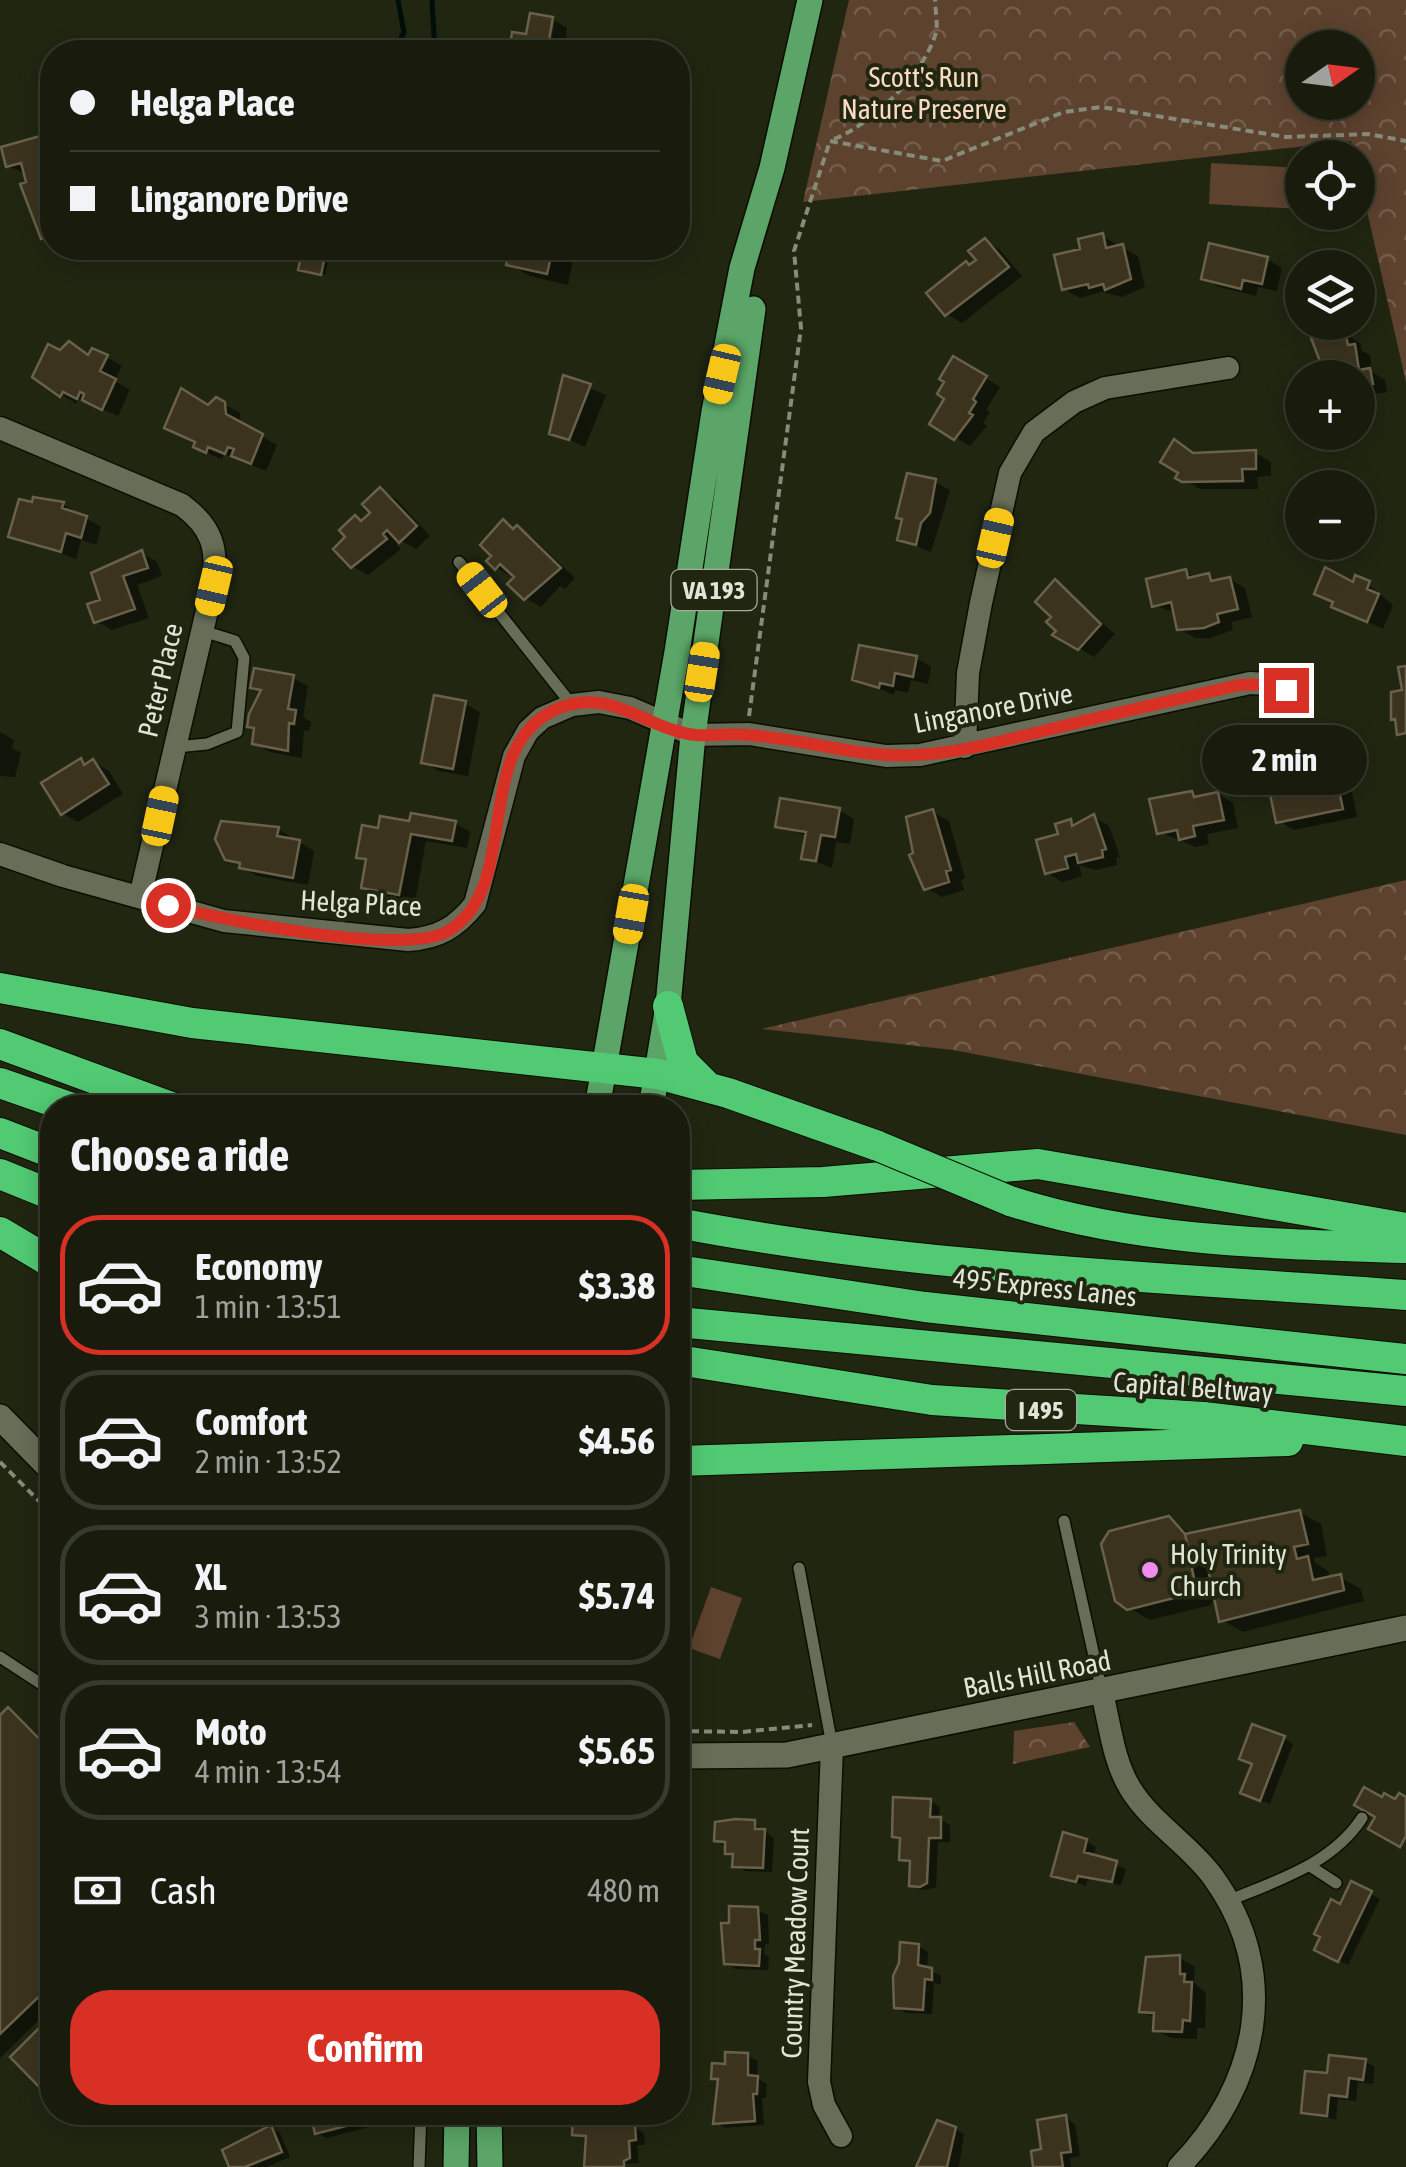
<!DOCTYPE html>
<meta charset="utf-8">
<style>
:root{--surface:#191c0d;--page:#222516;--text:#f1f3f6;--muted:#9fa19d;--line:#373a2e;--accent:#d93025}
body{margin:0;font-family:"Asap Condensed",sans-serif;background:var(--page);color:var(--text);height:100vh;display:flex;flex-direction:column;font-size:38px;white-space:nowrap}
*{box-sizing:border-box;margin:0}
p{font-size:32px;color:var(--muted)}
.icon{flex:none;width:55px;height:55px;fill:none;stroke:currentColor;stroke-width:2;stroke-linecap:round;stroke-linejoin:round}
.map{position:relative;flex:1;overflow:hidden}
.details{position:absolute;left:40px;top:1095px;width:650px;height:1030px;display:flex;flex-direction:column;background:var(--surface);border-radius:40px;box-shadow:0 5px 25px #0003,0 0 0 2px var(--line)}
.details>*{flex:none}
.top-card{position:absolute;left:40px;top:40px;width:650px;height:220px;border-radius:40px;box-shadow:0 5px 25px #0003,0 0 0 2px var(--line);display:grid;align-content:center;height:220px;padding:0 30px;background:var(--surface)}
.needle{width:65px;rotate:76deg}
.tools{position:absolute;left:1285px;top:30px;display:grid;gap:20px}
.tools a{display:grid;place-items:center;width:90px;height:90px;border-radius:50%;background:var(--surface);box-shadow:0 5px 25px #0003,0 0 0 2px var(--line);font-size:50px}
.end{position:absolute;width:45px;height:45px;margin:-22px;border:12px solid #d93025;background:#fff;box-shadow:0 0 0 5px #fff}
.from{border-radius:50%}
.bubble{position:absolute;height:70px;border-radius:35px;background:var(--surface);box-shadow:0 5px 25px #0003,0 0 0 2px var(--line);font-size:32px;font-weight:700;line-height:70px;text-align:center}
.car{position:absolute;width:30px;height:60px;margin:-30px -15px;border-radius:12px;box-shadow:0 0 8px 2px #0007;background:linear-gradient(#f5c518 24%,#345 0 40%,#f5c518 0 76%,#345 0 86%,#f5c518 0)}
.top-card b{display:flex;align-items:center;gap:35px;height:95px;font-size:38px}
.top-card b+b{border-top:2px solid var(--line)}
.top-card i{width:25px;height:25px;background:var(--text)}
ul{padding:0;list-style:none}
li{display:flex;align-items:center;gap:30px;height:140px;margin:0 20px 15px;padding:0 10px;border:5px solid var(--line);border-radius:40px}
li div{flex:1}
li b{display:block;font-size:38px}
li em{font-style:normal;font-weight:700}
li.on{border-color:var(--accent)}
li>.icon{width:90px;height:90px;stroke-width:1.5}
h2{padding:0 30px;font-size:45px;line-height:120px}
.pay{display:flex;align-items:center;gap:25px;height:110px;padding:0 30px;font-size:38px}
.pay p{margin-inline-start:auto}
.cta{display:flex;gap:20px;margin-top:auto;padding:20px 30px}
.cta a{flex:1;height:115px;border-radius:40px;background:var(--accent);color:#fff;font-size:40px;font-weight:700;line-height:115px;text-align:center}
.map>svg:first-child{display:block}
.forest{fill:url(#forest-crowns);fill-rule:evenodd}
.pitch{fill:#5d422e}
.shadow{fill:#0007;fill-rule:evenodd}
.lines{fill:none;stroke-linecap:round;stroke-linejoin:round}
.stream{stroke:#000e0a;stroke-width:5}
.building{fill:#3b331e;stroke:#69614a;stroke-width:2.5}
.service-casing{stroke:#0b0e00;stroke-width:14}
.minor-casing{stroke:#0b0e00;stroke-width:25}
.tertiary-casing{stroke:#0b0e00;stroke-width:28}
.primary-casing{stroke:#0b0e00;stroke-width:28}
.motorway-casing{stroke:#0b0e00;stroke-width:32}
.path{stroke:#868b7a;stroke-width:4;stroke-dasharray:8 5;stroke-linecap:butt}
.service{stroke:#676d56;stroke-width:11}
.minor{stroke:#676d56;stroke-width:22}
.tertiary{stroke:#676d56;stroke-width:25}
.primary{stroke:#5aa567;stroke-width:25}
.motorway{stroke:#51ca73;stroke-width:30}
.motorway-bridge-casing{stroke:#0b0e00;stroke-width:32;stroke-linecap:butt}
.motorway-bridge{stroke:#51ca73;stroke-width:30}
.route{stroke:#d93025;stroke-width:12}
.poi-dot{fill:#f28af2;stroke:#212611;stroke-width:4}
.labels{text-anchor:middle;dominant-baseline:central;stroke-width:8;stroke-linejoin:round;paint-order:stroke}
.shield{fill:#212611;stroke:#a7ac9c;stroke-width:2.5}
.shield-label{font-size:25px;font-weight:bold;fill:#e1e5d8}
.park-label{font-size:28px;fill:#fcdac2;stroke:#212611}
.street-label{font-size:28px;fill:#e1e5d8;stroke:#212611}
.poi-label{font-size:28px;fill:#e1e5d8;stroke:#212611;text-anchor:start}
</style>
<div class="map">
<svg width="1406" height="2167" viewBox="0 0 1406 2167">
<defs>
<pattern id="forest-crowns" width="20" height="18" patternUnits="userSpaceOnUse" patternTransform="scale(2.5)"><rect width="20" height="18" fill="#5d422e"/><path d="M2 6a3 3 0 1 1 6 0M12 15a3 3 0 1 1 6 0" fill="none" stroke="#745d4c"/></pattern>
</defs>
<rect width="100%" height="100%" fill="#212611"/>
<path class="forest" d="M849 0H1406V382L1351 141 803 202ZM1302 48H1358V102H1302Z
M1406 880V1135L953 1050 761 1029Z
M1074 1722 1090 1747 1013 1764 1014 1731Z"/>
<path class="pitch" d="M1211 163 1302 168 1300 209 1209 204Z
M711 1587 742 1598 720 1659 689 1648Z"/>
<path class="shadow" d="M552 19 567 28 564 47 573 52H549L555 21H549L547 52H512L515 35 528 37Z
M47 137 52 140V243L43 237 26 174 8 166Z
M1102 236 1138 256 1145 287 1122 297 1102 292 1080 298 1064 289 1083 251Z
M985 241 1000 250 1022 276 962 323 947 314 979 260Z
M512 248H567L574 255 568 285 530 276 509 264Z
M305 249 329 256 325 275 304 271Z
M1267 259 1282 268 1277 291 1258 287 1256 296 1219 287 1204 278Z
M1345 334 1360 343 1362 351 1370 355 1372 372 1385 380 1387 392 1368 395 1370 406 1358 408V378L1325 366Z
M90 357H107L122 366 115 381 130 390 118 416 79 399 76 404 36 377Z
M954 359 1000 387 986 410 990 412 983 423 987 426 970 446 932 423 948 398Z
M565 378 606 395 585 447 552 432Z
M224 404 240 413 241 425 277 445 266 471 224 454 222 459 211 455 167 427Z
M1255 453 1271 462V476L1257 477 1258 489H1200L1179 477 1195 455Z
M935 482 950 490 931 552 900 539Z
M380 490 396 499 430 536 416 549 400 540 396 544 401 549 368 575 352 566Z
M63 504 101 527 96 545 81 540 76 559 11 535Z
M504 523 532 537 575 578 565 589 560 586 541 607 526 598 515 579 497 568Z
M142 553 157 562 162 576 137 585 149 618 112 630 96 621 103 602 94 574Z
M1185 572 1197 579H1230L1245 588 1252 617 1231 622 1233 630 1210 638H1195L1180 629 1176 613 1154 605Z
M1056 583 1115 634 1094 657 1056 634Z
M1368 584 1393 605 1383 629 1334 606 1354 586Z
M916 658 931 667 928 684 911 680 908 693 895 690 894 695 855 678Z
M293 678 308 686 303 717 311 722 309 731 304 730 302 758 270 752 254 743 262 692 253 687Z
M465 704 480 712 468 776 439 771 424 762Z
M0 732 14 740 12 748 21 753 15 777 0 776Z
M81 761 88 765 94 762 109 771 123 794 78 822 62 813Z
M1323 782 1352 792 1357 817 1294 830 1279 821Z
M1192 793 1200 798 1218 794 1233 803 1238 828 1207 834 1209 844 1196 847 1159 832Z
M839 810 854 819 850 844 836 842 832 868 804 857 807 836 778 825Z
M933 812 949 821 965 878 961 880 964 890 942 897 926 888Z
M1094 817 1109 826 1120 857 1116 858 1117 865 1096 870 1079 865 1082 876 1063 882 1047 873 1070 822 1077 826Z
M455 823 470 832 467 848 426 841 415 902 379 896 364 887 368 862 359 856 411 824Z
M278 829 314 851 308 885 257 876 227 858Z
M1300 1512 1321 1524 1327 1556 1314 1558 1315 1563 1328 1571 1330 1579 1340 1577 1361 1589 1364 1601 1243 1632 1222 1620 1216 1592 1185 1575 1182 1579 1214 1597 1211 1605 1150 1620 1128 1607 1168 1519 1193 1535ZM1181 1548 1210 1565V1571L1178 1553Z
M8 1710 52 1749V2007L0 2058V1718Z
M1284 1738 1293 1744 1270 1804 1253 1798 1254 1764Z
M930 1801 940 1807 939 1819 950 1825V1842H938L936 1888 921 1890 911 1885 912 1865 902 1859 903 1841 894 1836Z
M754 1823 774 1838 772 1872 745 1871 735 1866V1857L717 1840Z
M1086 1841 1096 1847 1093 1857 1126 1869 1121 1885 1088 1879 1086 1886 1054 1875Z
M1352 1884 1380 1899 1348 1965 1317 1949Z
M758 1910 768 1915 769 1944H765L764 1954 769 1957 768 1970 736 1969 727 1963 722 1952 724 1925Z
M919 1946 928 1952 927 1969 941 1976V1984L934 1983 932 2014 906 2013 896 2007Z
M1180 1958 1195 1967 1194 1983 1206 1993 1205 2028H1197V2039L1171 2038 1155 2030 1156 2019 1142 2011Z
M748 2056 758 2061 757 2078 767 2084 766 2098H762L764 2125 725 2128 715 2122 720 2081 714 2078Z
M1365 2061 1375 2067 1373 2084 1358 2082 1356 2101 1338 2099 1336 2120 1303 2112 1329 2076Z
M370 2112 373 2126 327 2138 317 2133 312 2113Z
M576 2113 626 2116 622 2133 628 2117 635 2122 633 2126 644 2133 645 2145H637L639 2163 587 2167 588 2139 575 2134Z
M1065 2118 1075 2124 1080 2156 1070 2158 1071 2167H1036Z
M271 2127 280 2133 290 2157 266 2167H232Z
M955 2129 964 2134 959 2167H919Z"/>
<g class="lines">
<path class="stream" d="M398 0 404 32 398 45 402 52
M432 0 435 52"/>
</g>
<path class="building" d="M530 13 553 17 549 40 559 42 558 52H509L512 32 526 34Z
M47 134 52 153V236L41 239 20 184 26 182 21 163 6 167 1 147Z
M1103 233 1106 248 1123 244 1131 279 1105 290 1103 284 1089 288 1088 284 1062 290 1054 255 1080 249 1078 239Z
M985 238 1009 267 945 316 926 293 966 261 969 265 976 260 968 251Z
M1209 243 1268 257 1262 284 1243 280 1241 289 1201 279Z
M303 248 326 251 321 275 298 270Z
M510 248H553L547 274 506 265Z
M1345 332 1348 345 1355 344 1359 370 1370 368 1373 384 1358 387V378H1317L1315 365 1321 364 1311 338Z
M69 341 88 355 92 348 108 355 100 371 116 379 102 410 82 400 84 394 80 392 77 399 63 392 60 397 32 377 48 344 60 350Z
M953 356 987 376 973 399 976 402 969 413 973 415 954 440 929 424 944 399 937 394 944 382 939 379Z
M563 375 591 384 569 440 549 434Z
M181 388 208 405 216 397 225 402 226 414 263 434 251 464 231 456 234 449 228 447 225 454 208 447 206 453 193 447 195 442 164 428Z
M1174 439 1193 453 1256 450V469H1242L1243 481 1182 482 1175 478 1178 473 1160 462Z
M907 473 936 479 930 513 921 523 916 545 897 540 902 519 896 518Z
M380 487 417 526 399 543 387 530 383 534 387 539 351 568 333 549 345 537 339 530 355 515 361 521 370 513 362 504Z
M33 497 64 502 62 508 87 516 81 538 66 533 61 552 8 537 19 499 32 502Z
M503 519 513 529 517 525 561 568 524 600 507 584 514 577 500 564 495 570 486 561 491 556 480 545Z
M142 550 148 568 123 576 135 609 94 623 87 604 100 600 91 573Z
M1325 567 1353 582 1355 575 1370 581 1367 589 1379 594 1367 622 1331 607 1333 602 1314 594Z
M1186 569 1188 578 1209 573 1211 581 1230 577 1238 609 1217 614 1219 622 1204 628 1177 630 1171 602 1152 607 1146 579Z
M1055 579 1101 624 1078 650 1052 635 1056 631 1046 622 1051 617 1035 602Z
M859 645 917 656 913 677 895 673 893 686 880 683 879 688 852 680Z
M1406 666V733L1397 735 1395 719 1391 720V692L1402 690 1398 667Z
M254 668 294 675 288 709 296 710 294 724 289 723 288 751 252 744 254 728 247 727 249 714 261 690 250 688Z
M434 695 466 701 453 769 421 763Z
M81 758 84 765 93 759 109 784 61 815 41 783Z
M1323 779 1324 783 1337 781 1343 809 1276 823 1270 794Z
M1192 791 1194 797 1218 792 1224 820 1193 826 1195 836 1179 840 1177 830 1157 834 1149 799Z
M780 798 840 808 835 837 821 835 816 861 801 859 806 832 775 827Z
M933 809 951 870 946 871 949 882 924 890 909 855 913 853 906 817Z
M411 813 456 821 452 841 411 834 399 895 361 888 366 859 356 858 362 825 378 828 380 816 409 821Z
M1094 814 1106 849 1102 850 1103 857 1078 863 1076 854 1065 857 1068 868 1045 874 1036 840 1058 834 1055 824 1071 819 1072 826Z
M221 821 279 827 277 836 300 840 293 878 239 868 240 863 225 860 215 839Z
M1300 1510 1308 1544 1294 1547 1297 1559 1308 1556 1313 1580 1341 1574 1344 1590 1219 1622 1205 1554 1190 1557 1185 1534Z
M1169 1516 1185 1534 1195 1583 1190 1594 1127 1610 1115 1601 1101 1544 1109 1531Z
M8 1707 52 1752V1984L0 2034V1715Z
M1252 1724 1285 1736 1260 1801 1240 1793 1252 1764 1239 1759Z
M1364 1787 1382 1797 1384 1793 1395 1799 1399 1793 1406 1797V1836L1400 1847 1368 1829 1375 1817 1354 1805Z
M893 1797 931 1799 930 1817H941V1838H929L927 1883 920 1887 909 1886 910 1861 899 1860 900 1838 892 1837Z
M735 1819 755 1820V1829H765L763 1868 732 1867 733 1854H725V1842L714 1841 715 1822Z
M1063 1832 1087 1839 1084 1852 1117 1861 1112 1882 1078 1876 1076 1882 1051 1876Z
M1351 1881 1372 1891 1338 1962 1314 1950 1320 1937 1314 1934 1331 1899 1340 1904Z
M729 1906 758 1907 760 1940H755V1949H760L759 1966 724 1964 721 1923H729Z
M900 1942 919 1944 918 1965 932 1968V1980L925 1979 923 2010 894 2008 893 1976 899 1963Z
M1180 1955V1974H1185L1184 1982H1192L1190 2021 1183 2020 1182 2032 1153 2031 1154 2013 1139 2012 1146 1957Z
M52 2015V2091L48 2096 10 2057Z
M725 2052 748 2053V2075L758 2076 757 2094H753L755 2121 713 2124 718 2079H711L712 2063 725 2064Z
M1329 2055 1366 2059 1363 2080 1349 2078 1347 2097 1329 2095 1327 2116 1301 2113 1305 2071 1327 2073Z
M310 2112H363L365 2121 315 2134Z
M573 2112 626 2114 624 2121 635 2125 636 2140 629 2141 630 2158 624 2161V2167H584L586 2136 572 2135Z
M1066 2115 1071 2152 1061 2153 1063 2167H1033L1031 2151 1041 2149 1037 2120Z
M937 2120 956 2127 947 2167H916Z
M271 2125 282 2152 245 2167H229L222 2150Z"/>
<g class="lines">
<g class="service-casing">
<path id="service" d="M459 562 572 705
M176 747 207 744 237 732 244 658 235 641 203 631
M1064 1521 1102 1692
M799 1568 832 1745
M0 1657 52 1691
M1310 1866 1336 1883
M1228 1901C1278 1880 1332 1864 1362 1818
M419 2167 421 2112"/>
</g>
<g class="minor-casing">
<path id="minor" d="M0 428 182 505C213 528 218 549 213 585L140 897
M965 747 968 673 981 603 1010 473 1034 432 1074 402 1105 388 1228 368
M0 854 63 876 224 921 408 940C438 938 456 928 475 904L514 756 528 731 542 718 572 705 599 702 630 708 693 735 749 734 886 756 920 755 1250 683 1269 684 1300 698
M1102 1693C1110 1725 1113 1760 1130 1788 1151 1823 1189 1844 1213 1877 1283 1974 1258 2086 1179 2167
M832 1747 819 2082 824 2105 841 2136"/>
</g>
<g class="tertiary-casing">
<path id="tertiary" d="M0 1417 52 1470
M678 1756 787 1755 1406 1628"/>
</g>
<g class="primary-casing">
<path id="primary" d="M597 1108 677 652 714 412 742 268 772 168 810 0
M651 1108 668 1006 693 735 753 309
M489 2112 490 2167
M456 2167 457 2112"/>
</g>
<g class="motorway-casing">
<path id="motorway" d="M0 988 192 1023 658 1074 728 1093 878 1146
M668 1006 683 1062 708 1087
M0 1044 174 1108
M0 1083 72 1108
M0 1133 52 1153
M0 1174 52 1195
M678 1185 823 1182 1038 1164 1406 1228
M1010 1201C1137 1242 1274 1244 1406 1248
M678 1223C918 1269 1162 1277 1406 1295
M0 1232 52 1263
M678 1270 925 1307 1406 1359
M678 1322 1406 1391
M678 1360 932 1400 1204 1417 1406 1441
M678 1461 1288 1441"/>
</g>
<path class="path" d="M834 139C871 125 926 72 936 32 938 23 935 9 935 0
M830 141 942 161 1064 112 1101 107 1286 137 1368 134 1406 141
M749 716 801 328 794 251 830 141
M0 1462 52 1514
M678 1731 742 1732 812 1725"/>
<use href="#service" class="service"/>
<use href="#minor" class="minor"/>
<use href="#tertiary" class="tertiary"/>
<use href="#primary" class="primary"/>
<use href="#motorway" class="motorway"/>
<g class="motorway-bridge-casing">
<path id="motorway-bridge" d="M878 1146 1010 1201"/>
</g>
<use href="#motorway-bridge" class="motorway-bridge"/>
</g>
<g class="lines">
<path class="route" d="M168 905C221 920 406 958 450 930 524 882 469 745 559 708 613 687 647 730 696 735 714 736 732 733 749 735 804 739 858 758 914 755 958 754 1004 740 1047 730 1111 714 1175 700 1239 685L1269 684 1286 690"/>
</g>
<circle class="poi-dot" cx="1150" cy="1570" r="10"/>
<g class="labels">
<g class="shield">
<rect x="671.5" y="570" width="85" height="40" rx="8"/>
<rect x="1006" y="1390" width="70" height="40" rx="8"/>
</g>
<g class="shield-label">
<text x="714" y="590">VA 193</text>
<text x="1041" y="1410">I 495</text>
</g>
<g class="park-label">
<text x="924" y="77">Scott's Run<tspan x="924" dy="32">Nature Preserve</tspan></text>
</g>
<g class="street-label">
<text transform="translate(160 680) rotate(-77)">Peter Place</text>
<text transform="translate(993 708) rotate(-11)">Linganore Drive</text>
<text transform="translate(361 903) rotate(3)">Helga Place</text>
<text transform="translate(1045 1287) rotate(6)">495 Express Lanes</text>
<text transform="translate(1193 1387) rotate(4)">Capital Beltway</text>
<text transform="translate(1037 1674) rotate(-11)">Balls Hill Road</text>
<text transform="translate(795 1943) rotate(-88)">Country Meadow Court</text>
</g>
<g class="poi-label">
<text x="1170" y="1554">Holy Trinity<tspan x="1170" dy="32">Church</tspan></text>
</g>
</g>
</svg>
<div class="tools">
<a><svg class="needle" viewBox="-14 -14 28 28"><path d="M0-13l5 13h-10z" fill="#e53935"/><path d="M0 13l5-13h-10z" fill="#9fa19d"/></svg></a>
<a><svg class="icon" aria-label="locate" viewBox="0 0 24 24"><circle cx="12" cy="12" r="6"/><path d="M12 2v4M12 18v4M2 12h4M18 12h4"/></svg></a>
<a><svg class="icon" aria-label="layers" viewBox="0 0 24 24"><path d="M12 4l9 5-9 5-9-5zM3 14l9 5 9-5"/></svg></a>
<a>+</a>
<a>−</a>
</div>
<i class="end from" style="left:168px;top:905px"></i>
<i class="end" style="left:1286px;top:690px"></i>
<div class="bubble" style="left:1202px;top:725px;width:165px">2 min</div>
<i class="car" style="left:722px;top:374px;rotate:193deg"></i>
<i class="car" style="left:995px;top:538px;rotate:13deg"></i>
<i class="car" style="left:214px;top:586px;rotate:193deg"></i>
<i class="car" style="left:482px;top:590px;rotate:322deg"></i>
<i class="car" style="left:702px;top:672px;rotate:9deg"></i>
<i class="car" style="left:160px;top:816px;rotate:12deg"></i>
<i class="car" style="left:631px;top:914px;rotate:190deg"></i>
<div class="top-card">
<b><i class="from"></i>Helga Place</b>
<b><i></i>Linganore Drive</b>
</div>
<section class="details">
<h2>Choose a ride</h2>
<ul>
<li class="on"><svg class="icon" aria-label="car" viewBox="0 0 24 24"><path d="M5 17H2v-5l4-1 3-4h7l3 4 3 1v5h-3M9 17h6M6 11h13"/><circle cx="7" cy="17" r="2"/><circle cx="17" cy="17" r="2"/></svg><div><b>Economy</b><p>1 min · 13:51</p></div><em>$3.38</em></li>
<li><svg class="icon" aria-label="car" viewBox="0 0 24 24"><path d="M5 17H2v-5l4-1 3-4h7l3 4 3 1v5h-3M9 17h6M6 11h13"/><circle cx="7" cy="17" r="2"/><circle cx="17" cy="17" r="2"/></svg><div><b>Comfort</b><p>2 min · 13:52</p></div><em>$4.56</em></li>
<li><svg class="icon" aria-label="car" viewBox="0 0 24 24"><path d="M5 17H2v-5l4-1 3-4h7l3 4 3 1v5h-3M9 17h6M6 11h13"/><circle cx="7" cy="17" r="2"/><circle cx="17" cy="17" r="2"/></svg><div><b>XL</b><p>3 min · 13:53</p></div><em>$5.74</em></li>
<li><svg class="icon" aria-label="car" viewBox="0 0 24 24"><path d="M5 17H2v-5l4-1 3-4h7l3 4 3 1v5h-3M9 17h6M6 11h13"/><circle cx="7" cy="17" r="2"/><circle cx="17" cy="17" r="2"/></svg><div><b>Moto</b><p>4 min · 13:54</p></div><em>$5.65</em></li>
</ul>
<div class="pay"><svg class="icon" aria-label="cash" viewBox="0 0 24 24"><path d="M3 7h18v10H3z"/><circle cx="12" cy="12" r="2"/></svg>Cash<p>480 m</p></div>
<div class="cta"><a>Confirm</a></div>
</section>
</div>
